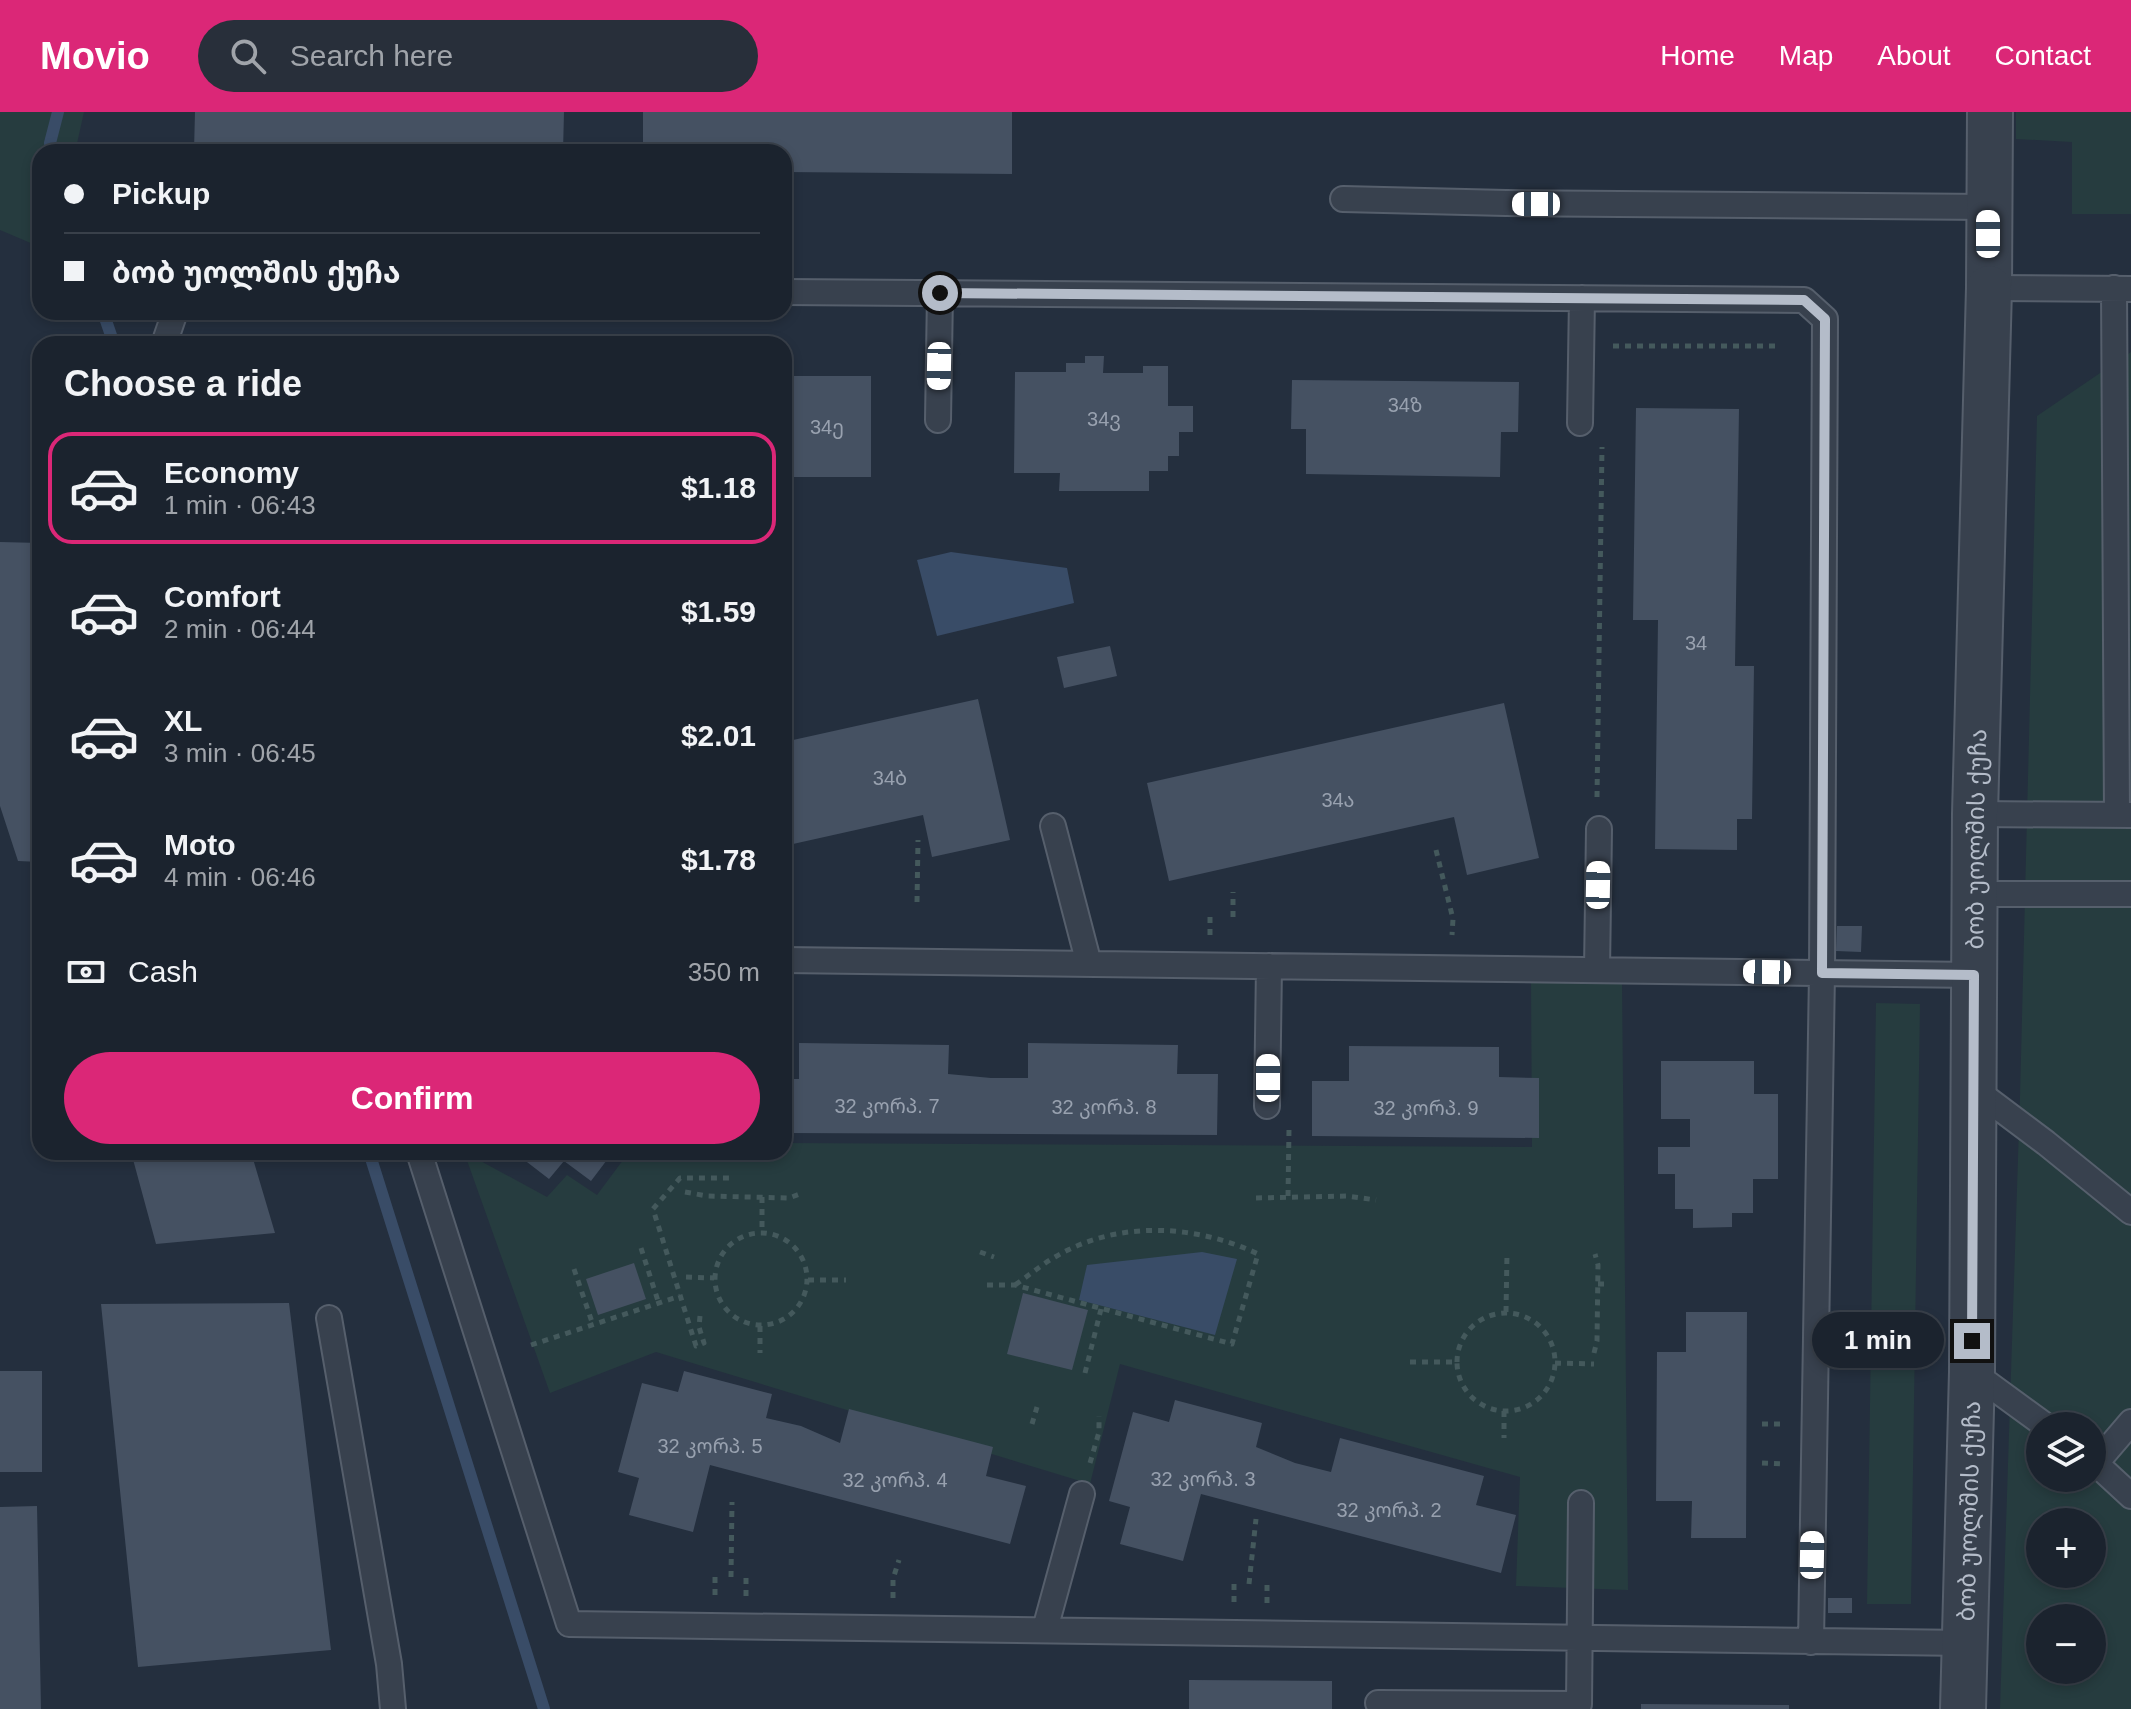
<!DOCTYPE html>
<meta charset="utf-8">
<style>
:root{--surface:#1b232e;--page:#282f3a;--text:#f1f3f6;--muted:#a0a4aa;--line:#39404a;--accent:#db2777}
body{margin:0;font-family:Helvetica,"Noto Sans Georgian",sans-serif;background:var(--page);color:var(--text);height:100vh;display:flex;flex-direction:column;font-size:30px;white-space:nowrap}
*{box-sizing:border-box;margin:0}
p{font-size:26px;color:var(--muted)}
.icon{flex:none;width:44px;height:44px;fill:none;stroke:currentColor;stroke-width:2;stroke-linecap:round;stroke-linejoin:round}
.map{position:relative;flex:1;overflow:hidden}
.side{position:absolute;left:32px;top:224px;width:760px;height:824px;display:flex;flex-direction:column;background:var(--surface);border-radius:24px;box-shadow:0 4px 12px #0003,0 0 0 2px var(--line)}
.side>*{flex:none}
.hud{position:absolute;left:32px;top:32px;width:760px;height:176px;border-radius:24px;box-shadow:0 4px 12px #0003,0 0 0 2px var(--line);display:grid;align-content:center;height:176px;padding:0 32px;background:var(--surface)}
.controls{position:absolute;left:2026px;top:1300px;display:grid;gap:16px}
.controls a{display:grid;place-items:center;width:80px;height:80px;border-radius:50%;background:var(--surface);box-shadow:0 4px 12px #0003,0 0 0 2px var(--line);font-size:40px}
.end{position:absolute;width:36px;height:36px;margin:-18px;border:10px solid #b4bcc9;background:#111;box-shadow:0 0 0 4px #111}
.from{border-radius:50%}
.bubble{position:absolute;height:56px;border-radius:28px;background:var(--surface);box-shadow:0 4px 12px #0003,0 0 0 2px var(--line);font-size:26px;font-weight:800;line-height:56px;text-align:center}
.car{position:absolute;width:24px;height:48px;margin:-24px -12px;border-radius:10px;box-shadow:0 0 6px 2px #0007;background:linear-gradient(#fff 24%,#345 0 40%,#fff 0 76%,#345 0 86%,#fff 0)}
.hud b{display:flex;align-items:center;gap:28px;height:76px;font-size:30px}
.hud b+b{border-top:2px solid var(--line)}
.hud i{width:20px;height:20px;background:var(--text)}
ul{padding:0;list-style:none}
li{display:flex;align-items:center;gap:24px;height:112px;margin:0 16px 12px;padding:0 16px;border:4px solid transparent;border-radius:24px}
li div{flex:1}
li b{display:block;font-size:30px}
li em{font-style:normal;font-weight:800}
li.active{border-color:var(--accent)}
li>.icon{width:72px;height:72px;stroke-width:1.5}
h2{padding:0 32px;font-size:36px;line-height:96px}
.pay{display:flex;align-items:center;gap:20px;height:88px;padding:0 32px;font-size:30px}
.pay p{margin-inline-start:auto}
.primary-button{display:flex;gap:16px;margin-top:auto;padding:16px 32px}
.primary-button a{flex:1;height:92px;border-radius:48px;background:var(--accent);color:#fff;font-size:32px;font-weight:800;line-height:92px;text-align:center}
header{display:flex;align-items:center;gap:48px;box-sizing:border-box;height:112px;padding:0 40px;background:var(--accent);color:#fff}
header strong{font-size:38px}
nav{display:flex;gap:44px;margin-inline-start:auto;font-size:28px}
.search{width:560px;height:72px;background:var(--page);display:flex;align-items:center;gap:20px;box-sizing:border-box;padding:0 28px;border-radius:44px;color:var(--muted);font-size:30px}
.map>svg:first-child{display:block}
.green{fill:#263c3f;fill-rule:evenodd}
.water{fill:#394c67}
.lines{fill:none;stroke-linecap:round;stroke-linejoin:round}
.stream{stroke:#394c67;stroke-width:12}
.building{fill:#455162}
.service-casing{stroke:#565f6c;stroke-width:28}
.minor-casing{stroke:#565f6c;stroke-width:48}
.tertiary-casing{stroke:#565f6c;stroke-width:48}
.path{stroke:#44595c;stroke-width:5;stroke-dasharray:6 6;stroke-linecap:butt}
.service{stroke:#38414e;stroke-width:24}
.minor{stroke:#38414e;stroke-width:44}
.tertiary{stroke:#38414e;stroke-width:44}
.route{stroke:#b4bcc9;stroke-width:10}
.labels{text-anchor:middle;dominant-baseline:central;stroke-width:7;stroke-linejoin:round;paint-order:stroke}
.number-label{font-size:20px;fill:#98a1af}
.street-label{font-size:24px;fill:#b4bcc9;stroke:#1d2633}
</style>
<header>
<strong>Movio</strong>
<div class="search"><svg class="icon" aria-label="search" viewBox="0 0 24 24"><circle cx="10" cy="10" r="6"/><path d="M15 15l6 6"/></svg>Search here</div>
<nav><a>Home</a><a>Map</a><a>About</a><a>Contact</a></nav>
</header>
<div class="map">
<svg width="2131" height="1597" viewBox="0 0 2131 1597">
<rect width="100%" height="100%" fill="#242f3e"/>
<path class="green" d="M0 0H84L76 36 78 40H40V135L0 118Z
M2016 0H2131V102H2072V30L2016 27Z
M2131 240V1597H2000L2020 985 2037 304ZM2040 1314H2092V1366H2040ZM2040 1410H2092V1462H2040ZM2040 1506H2092V1558H2040Z
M1531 871H1622L1628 1478 1516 1474 1520 1365 1120 1252 1090 1372 656 1240 550 1281 464 1040 547 1085 567 1063 597 1083 629 1040H784V1031L1532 1035Z
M1876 891 1920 892 1911 1492H1867Z"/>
<path class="water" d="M951 440 1067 456 1074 491 937 524 917 448Z
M1202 1140 1237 1147 1215 1223 1079 1188 1087 1153Z"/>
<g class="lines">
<path class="stream" d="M53 40 50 31 58 0
M103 200 114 232
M369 1040 544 1597"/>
</g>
<path class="building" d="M195 0H564L563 40 194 38Z
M643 0H1012V62L784 60V40H643Z
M1085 244H1104L1103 261H1143V254H1168V294H1193V320H1179V344H1168V359H1149V379H1059L1060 361H1014L1015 260H1066V251H1085Z
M784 264H871V365H784Z
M1292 268 1519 270 1518 320H1501L1500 365 1306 362V317H1291Z
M1636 296 1739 297 1735 554H1754L1752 707H1737V738L1655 737 1658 508H1633Z
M0 430 40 431V750L18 749 0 694Z
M1110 534 1117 564 1064 576 1057 545Z
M978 587 1010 728 932 745 923 703 784 734V630Z
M1504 591 1539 746 1467 763 1454 705 1169 769 1147 671Z
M1837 814H1862L1861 840 1836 839Z
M799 931 949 933 948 962 991 966H1028V931L1178 933 1177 962H1218L1217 1023 784 1021V967H799Z
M1349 934 1499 935V965L1539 966V1026L1312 1024V969H1349Z
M1661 949H1754V982H1778V1067H1753V1101H1732V1115L1693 1116V1097H1675V1062H1658V1035H1690V1007H1661Z
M131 1040H251L275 1121 156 1132Z
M514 1040H613L591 1069 564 1049 549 1067Z
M634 1151 646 1187 598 1203 586 1167Z
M1023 1181 1088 1198 1072 1258 1007 1242Z
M289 1191 331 1538 138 1555 101 1192Z
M1686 1200H1747L1746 1426H1691L1692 1389H1656L1657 1240H1686Z
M0 1259H42V1360H0Z
M684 1259 772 1282 766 1306 801 1314 840 1331 849 1297 993 1335 986 1364 1026 1374 1010 1432 710 1353 693 1420 629 1403 639 1366 618 1360 642 1271 678 1280Z
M1175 1288 1262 1311 1256 1335 1295 1351 1331 1360 1340 1326 1484 1364 1476 1393 1516 1403 1501 1461 1201 1382 1183 1449 1120 1432 1130 1395 1109 1389 1133 1300 1169 1310Z
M37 1394 41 1597H0V1395Z
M1828 1486H1852V1501H1828Z
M1189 1568 1332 1569V1597H1189Z
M1641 1592 1789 1593V1597H1641Z"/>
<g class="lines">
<g class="service-casing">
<path id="service" d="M1343 87 1506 91 1988 95
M1989 176 2131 177
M2114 176 2117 703
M784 180 1804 188 1825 207 1822 861 1811 1530
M164 232 175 200
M938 308 940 181
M1580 311 1582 186
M1975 702 2131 703
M1053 714 1089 852
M1975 782H2131
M784 848 1974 863
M1597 858 1599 717
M1974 977 2046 1031 2131 1100
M1267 994 1269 854
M419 1040 569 1512 1966 1531
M329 1206 389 1552 393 1597
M1972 1260 2046 1314
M2092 1348 2131 1384
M2096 1351 2131 1310
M1045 1517 1082 1382
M1378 1591 1579 1592 1581 1391"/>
</g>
<g class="minor-casing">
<path id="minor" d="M1989 176 1990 0"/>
</g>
<g class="tertiary-casing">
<g id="tertiary">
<path id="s1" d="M1963 1597 1972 1260 1975 702 1989 176"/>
</g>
</g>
<path class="path" d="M1613 234H1776
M1597 685 1602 335
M1436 738 1453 807 1452 823
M917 790 918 728
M1233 805V780
M1210 823V804
M685 1080 707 1084 789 1086 800 1082
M1288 1084 1289 1017
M762 1085V1121
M1256 1086 1347 1084 1376 1088
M715 1167a46 46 0 1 1 92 0a46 46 0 1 1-92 0Z
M641 1136 659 1192
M980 1140 994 1145
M574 1157 593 1213
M686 1165 714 1166
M808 1168H846
M1598 1172H1607
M987 1173H1015L1232 1232 1258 1142C1195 1112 1117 1108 1055 1145 1041 1153 1028 1164 1015 1173
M1506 1200 1507 1141
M1457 1250a49 49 0 1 1 98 0a49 49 0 1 1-98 0Z
M700 1204 699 1215 704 1231 696 1234 653 1097 680 1066H732
M760 1214V1241
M531 1233 680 1184
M1594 1241 1597 1229 1598 1153 1595 1142
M1410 1250H1456
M1555 1251 1594 1252
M1085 1261 1101 1197
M1504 1299V1326
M1032 1312 1037 1295
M1762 1312H1785
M1090 1351 1099 1320V1304
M1762 1351 1784 1352
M715 1465V1484
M731 1465 732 1390
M1234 1472V1491
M1249 1472 1256 1407
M1267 1473V1492
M746 1484V1465
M893 1486V1467L899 1448"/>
<use href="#service" class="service"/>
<use href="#minor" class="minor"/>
<use href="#tertiary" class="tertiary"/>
</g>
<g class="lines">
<path class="route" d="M940 181 1804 188 1825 207 1822 861 1974 863 1972 1229"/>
</g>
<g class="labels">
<g class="number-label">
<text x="1405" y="293">34ზ</text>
<text x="1104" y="307">34ვ</text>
<text x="827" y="315">34ე</text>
<text x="1696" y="531">34</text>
<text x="890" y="666">34ბ</text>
<text x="1338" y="688">34ა</text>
<text x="887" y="994">32 კორპ. 7</text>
<text x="1104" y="995">32 კორპ. 8</text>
<text x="1426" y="996">32 კორპ. 9</text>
<text x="710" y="1334">32 კორპ. 5</text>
<text x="1203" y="1367">32 კორპ. 3</text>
<text x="895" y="1368">32 კორპ. 4</text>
<text x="1389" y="1398">32 კორპ. 2</text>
</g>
<g class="street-label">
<text stroke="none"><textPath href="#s1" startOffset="870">ბობ უოლშის ქუჩა</textPath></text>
<text stroke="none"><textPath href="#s1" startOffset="198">ბობ უოლშის ქუჩა</textPath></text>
</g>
</g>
</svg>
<div class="controls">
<a><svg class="icon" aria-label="layers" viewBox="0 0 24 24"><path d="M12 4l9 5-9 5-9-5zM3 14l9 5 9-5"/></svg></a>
<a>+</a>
<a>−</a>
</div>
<i class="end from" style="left:940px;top:181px"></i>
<i class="end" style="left:1972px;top:1229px"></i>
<div class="bubble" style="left:1812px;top:1200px;width:132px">1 min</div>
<i class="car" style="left:1536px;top:92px;rotate:270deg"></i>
<i class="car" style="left:1988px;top:122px;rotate:0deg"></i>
<i class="car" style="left:939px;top:254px;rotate:181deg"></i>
<i class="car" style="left:1598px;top:773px;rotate:1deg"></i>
<i class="car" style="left:1767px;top:860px;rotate:271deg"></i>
<i class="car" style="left:1268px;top:966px;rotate:0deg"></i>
<i class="car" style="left:1812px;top:1443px;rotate:1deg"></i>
<div class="hud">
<b><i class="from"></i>Pickup</b>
<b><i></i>ბობ უოლშის ქუჩა</b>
</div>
<section class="side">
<h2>Choose a ride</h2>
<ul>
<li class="active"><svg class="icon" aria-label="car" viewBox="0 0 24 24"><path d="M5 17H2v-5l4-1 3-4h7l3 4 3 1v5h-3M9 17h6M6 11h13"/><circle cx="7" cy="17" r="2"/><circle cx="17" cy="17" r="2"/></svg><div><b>Economy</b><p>1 min · 06:43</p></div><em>$1.18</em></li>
<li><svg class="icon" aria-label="car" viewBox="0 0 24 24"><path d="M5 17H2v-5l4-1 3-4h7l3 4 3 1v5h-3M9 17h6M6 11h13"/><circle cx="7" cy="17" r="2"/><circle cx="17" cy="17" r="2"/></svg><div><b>Comfort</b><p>2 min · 06:44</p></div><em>$1.59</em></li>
<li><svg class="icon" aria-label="car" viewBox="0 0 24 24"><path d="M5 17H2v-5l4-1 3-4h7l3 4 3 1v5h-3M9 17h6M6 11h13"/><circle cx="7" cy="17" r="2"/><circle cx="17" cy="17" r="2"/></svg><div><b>XL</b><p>3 min · 06:45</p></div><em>$2.01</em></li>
<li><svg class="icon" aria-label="car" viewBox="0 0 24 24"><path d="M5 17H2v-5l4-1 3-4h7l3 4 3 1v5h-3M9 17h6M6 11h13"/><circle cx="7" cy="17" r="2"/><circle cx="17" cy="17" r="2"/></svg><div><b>Moto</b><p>4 min · 06:46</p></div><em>$1.78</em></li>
</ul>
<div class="pay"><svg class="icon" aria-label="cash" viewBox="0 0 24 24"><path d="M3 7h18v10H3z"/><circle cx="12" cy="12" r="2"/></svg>Cash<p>350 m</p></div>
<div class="primary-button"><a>Confirm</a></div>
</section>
</div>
